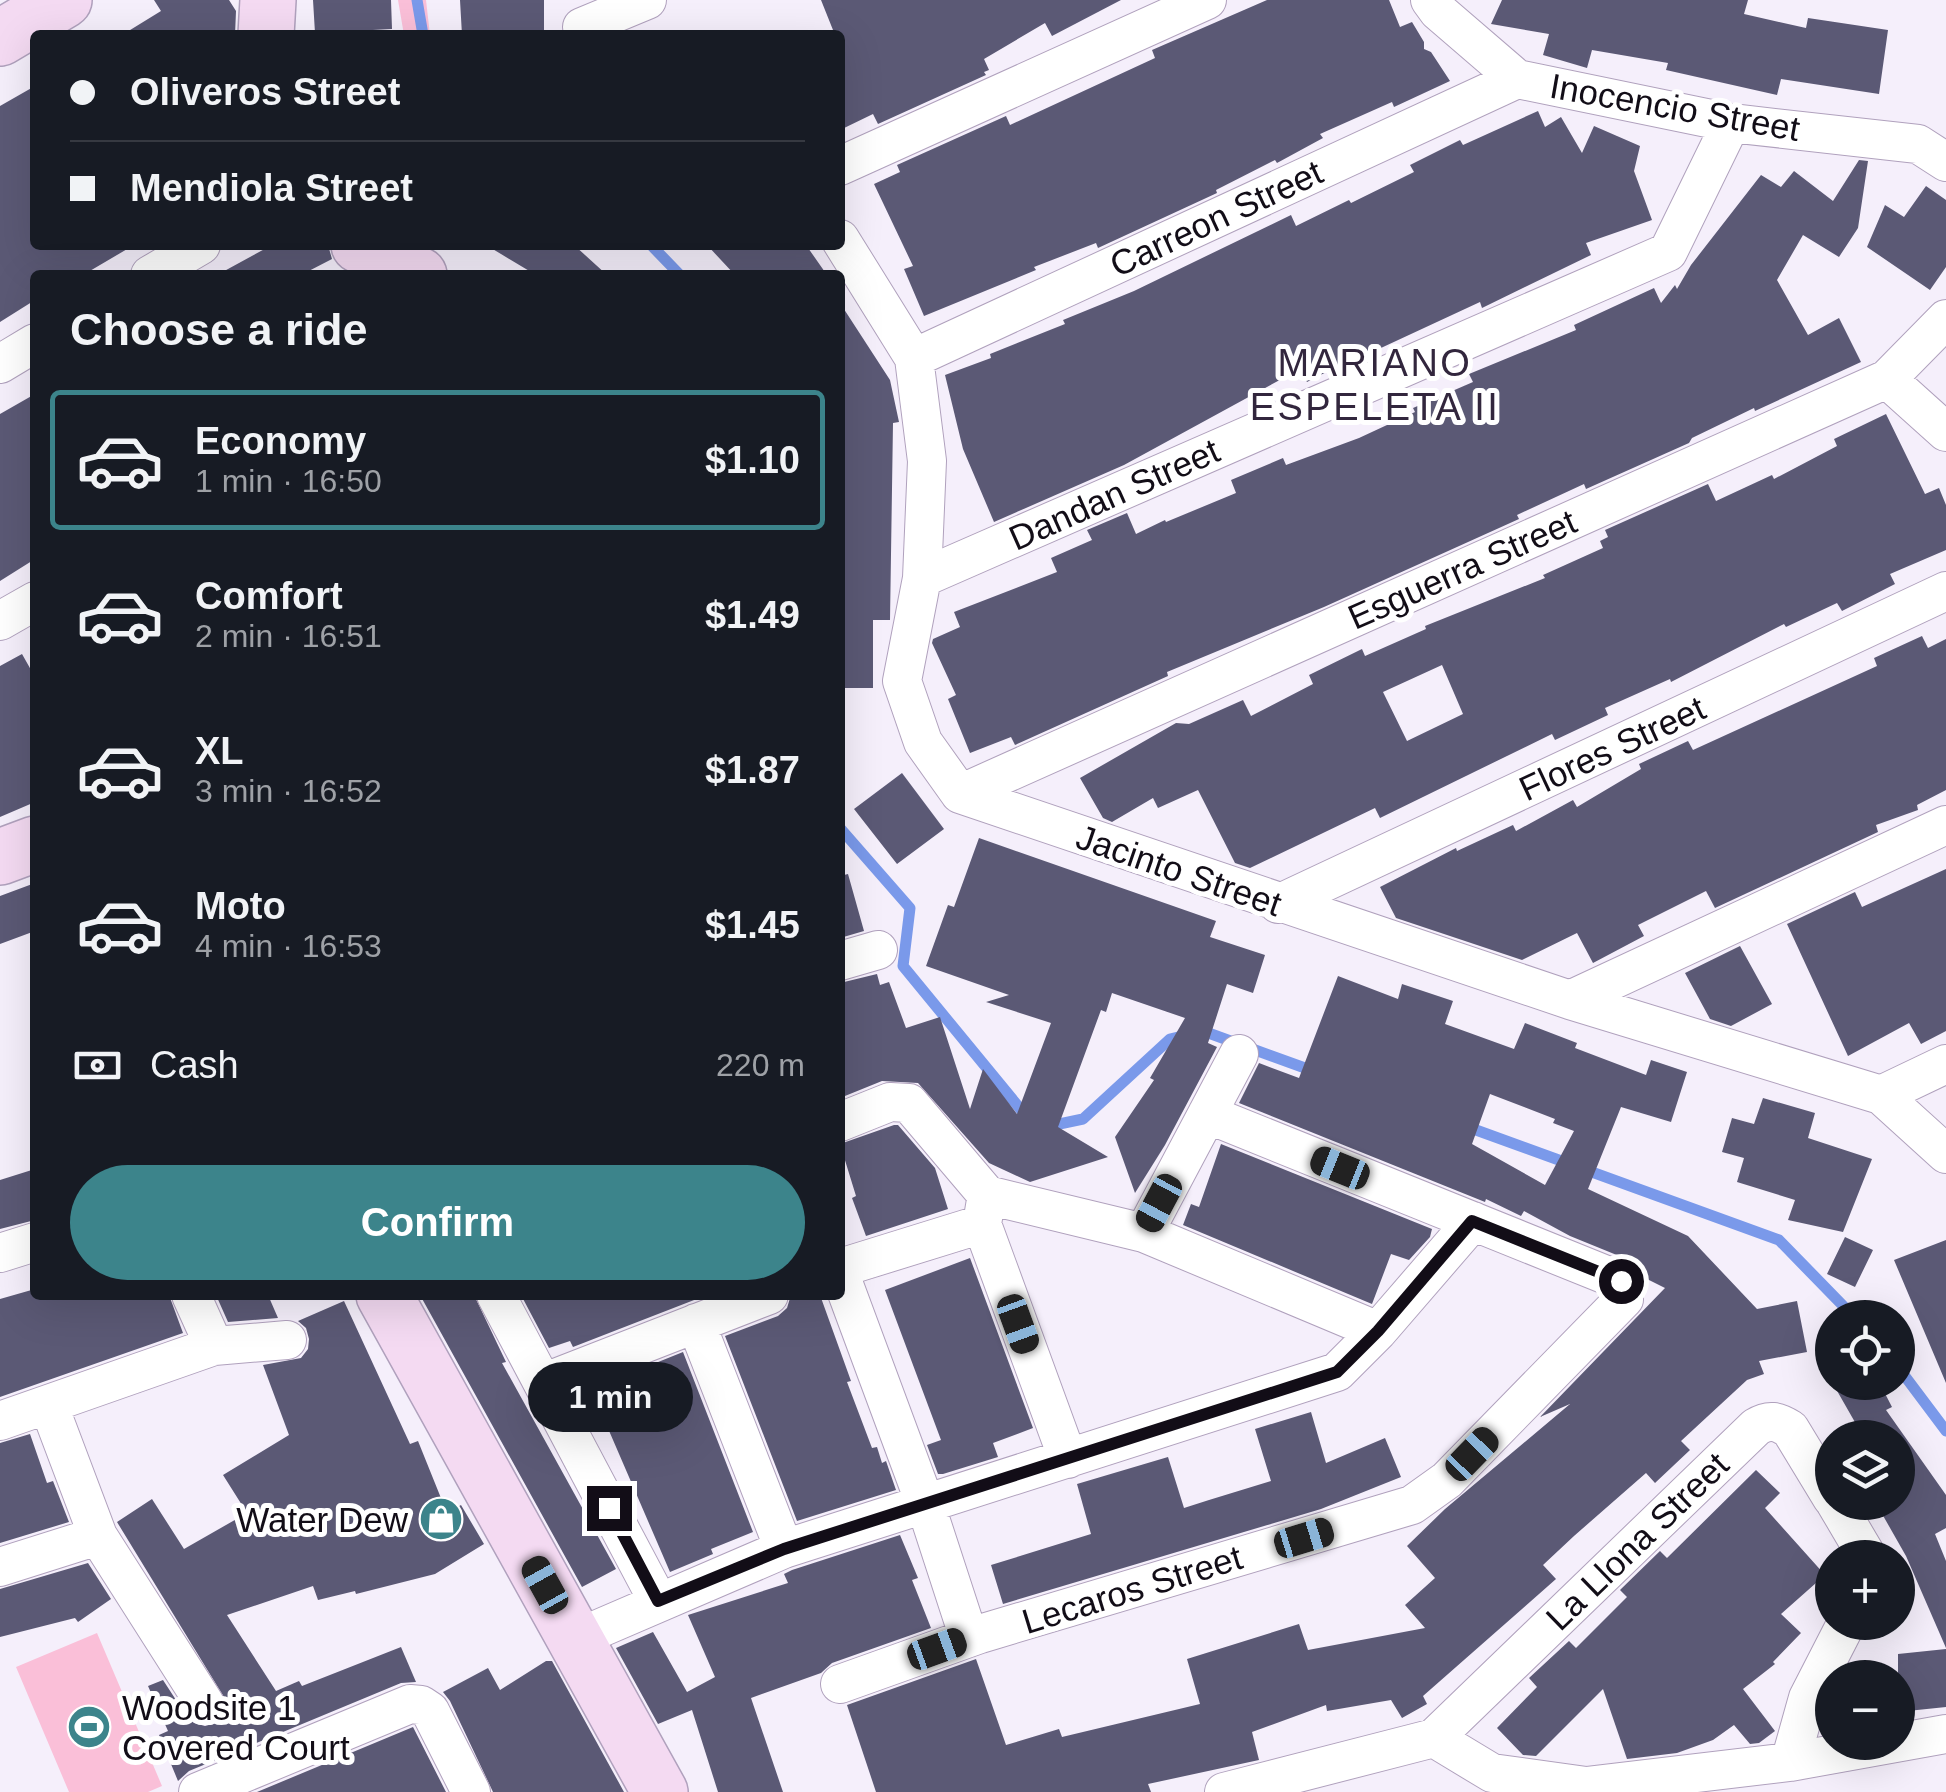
<!DOCTYPE html>
<meta charset="utf-8">
<style>
:root{--surface:#171b24;--page:#242831;--text:#f1f3f6;--muted:#9ea1a6;--line:#363941;--accent:#3c848b}
body{margin:0;font-family:Helvetica,sans-serif;background:var(--page);color:var(--text);height:100vh;display:flex;flex-direction:column;font-size:38px;white-space:nowrap}
*{box-sizing:border-box;margin:0}
p{font-size:32px;color:var(--muted)}
.icon{flex:none;width:55px;height:55px;fill:none;stroke:currentColor;stroke-width:2;stroke-linecap:round;stroke-linejoin:round}
.map{position:relative;flex:1;overflow:hidden}
.sheet{position:absolute;left:30px;top:270px;width:815px;height:1030px;display:flex;flex-direction:column;background:var(--surface);border-radius:10px;box-shadow:0 10px 40px #0002}
.sheet>*{flex:none}
.guide{position:absolute;left:30px;top:30px;width:815px;height:220px;border-radius:10px;box-shadow:0 10px 40px #0002;display:grid;align-content:center;height:220px;padding:0 40px;background:var(--surface)}
.fabs{position:absolute;left:1815px;top:1300px;display:grid;gap:20px}
.fabs a{display:grid;place-items:center;width:100px;height:100px;border-radius:50%;background:var(--surface);box-shadow:0 10px 40px #0002;font-size:50px}
.end{position:absolute;width:45px;height:45px;margin:-22px;border:12px solid #120d17;background:#fff;box-shadow:0 0 0 5px #fff}
.from{border-radius:50%}
.bubble{position:absolute;height:70px;border-radius:35px;background:var(--surface);box-shadow:0 10px 40px #0002;font-size:32px;font-weight:700;line-height:70px;text-align:center}
.car{position:absolute;width:30px;height:60px;margin:-30px -15px;border-radius:12px;box-shadow:0 0 8px 2px #0007;background:linear-gradient(#222 24%,#8ab4d8 0 40%,#222 0 76%,#8ab4d8 0 86%,#222 0)}
.guide b{display:flex;align-items:center;gap:35px;height:95px;font-size:38px}
.guide b+b{border-top:2px solid var(--line)}
.guide i{width:25px;height:25px;background:var(--text)}
ul{padding:0;list-style:none}
li{display:flex;align-items:center;gap:30px;height:140px;margin:0 20px 15px;padding:0 20px;border:5px solid transparent;border-radius:10px}
li div{flex:1}
li b{display:block;font-size:38px}
li em{font-style:normal;font-weight:700}
li.active{border-color:var(--accent)}
li>.icon{width:90px;height:90px;stroke-width:1.5}
h2{padding:0 40px;font-size:45px;line-height:120px}
.pay{display:flex;align-items:center;gap:25px;height:110px;padding:0 40px;font-size:38px}
.pay p{margin-inline-start:auto}
.button{display:flex;gap:20px;margin-top:auto;padding:20px 40px}
.button a{flex:1;height:115px;border-radius:60px;background:var(--accent);color:#fff;font-size:40px;font-weight:700;line-height:115px;text-align:center}
.map>svg:first-child{display:block}
.green{fill:#fabfd8}
.lines{fill:none;stroke-linecap:round;stroke-linejoin:round}
.stream{stroke:#7a99ea;stroke-width:11}
.building{fill:#5b5975;fill-rule:evenodd}
.street-casing{stroke:#b0a1bd;stroke-width:40}
.secondary-casing{stroke:#b0a1bd;stroke-width:58}
.street{stroke:#fff;stroke-width:38}
.secondary{stroke:#f4daf2;stroke-width:55}
.route{stroke:#120d17;stroke-width:12}
.labels{text-anchor:middle;dominant-baseline:central;stroke-width:10;stroke-linejoin:round;paint-order:stroke}
.street-label{font-size:35px;fill:#120d17;stroke:#fff}
.poi-label{font-size:35px;fill:#120d17;stroke:#fff;text-anchor:end}
.neighbourhood-label{font-size:38px;letter-spacing:2.5px;fill:#32263d;stroke:#fff}
</style>
<div class="map">
<svg width="1946" height="1792" viewBox="0 0 1946 1792">
<rect width="100%" height="100%" fill="#f5effb"/>
<path class="green" d="M398 0H426L430 35H404Z
M97 1633 162 1786 148 1792H69L16 1667Z"/>
<g class="lines">
<path class="stream" d="M417 0 423 35
M651 245 680 275
M840 828 910 908 903 966 1027 1117
M1465 1126 1779 1240 1855 1318
M1045 1127 1083 1119 1170 1039 1203 1031 1316 1072
M1898 1367 1946 1431"/>
</g>
<path class="building" d="M154 0H229L236 11 235 35H122L161 11Z
M313 0H391L392 29 315 33Z
M460 0H544V30L462 35Z
M821 0H1121L1052 36 1045 23 984 59 989 70 984 72 986 75 878 124 873 114 840 130V35H835Z
M1267 0H1389L1400 27 1412 22 1424 42V49L1431 52 1450 81 1394 107 1392 102 1320 134 1323 138 1277 163 1275 160 1216 190 1217 193 1098 248 1096 243 1034 267 1036 270 924 316 904 269 913 266 874 184 900 172 897 165 1006 116 1010 125 1155 58 1152 50Z
M1502 0H1748L1744 14 1806 28 1808 18 1888 30 1879 94 1781 79 1777 95 1666 70 1668 63 1592 50 1587 68 1543 55 1549 34 1491 24Z
M35 86V245H134L83 275H35V300L0 322V106Z
M1538 111 1545 127 1561 117 1582 153 1594 126 1640 146 1634 171 1652 220 1586 243 1591 255 1482 308 1480 302 1368 354 1367 351 1307 382 1300 369 1124 465 994 522 963 449 945 375 991 358 990 354 1065 324 1063 320 1134 291 1291 215 1296 226 1349 200 1351 203 1414 172 1410 165 1460 140 1463 145Z
M1859 160 1868 161 1858 228 1839 257 1803 235 1777 280 1808 335 1839 318 1861 362 1755 411 1754 408 1692 438 1689 443 1586 489 1584 484 1517 515 1519 519 1324 607 1167 672 1168 676 1015 745 1011 737 970 753 948 699 956 695 932 643 933 639 960 627 954 612 1057 572 1051 558 1092 540 1087 530 1127 513 1136 534 1165 520 1166 522 1236 493 1231 480 1283 458 1286 465 1359 438 1415 412 1413 408 1473 382 1469 374 1576 330 1574 325 1654 288 1661 303 1675 285 1677 289 1691 265 1761 175 1781 187 1794 171 1833 201Z
M1926 186 1946 200V267L1930 290 1867 247 1885 205 1904 217Z
M272 245H328L332 259 301 275H217Z
M486 245H574L607 275H536Z
M707 245H806L827 275H735Z
M840 303 890 380 899 422 893 423 890 620H873V688H840Z
M35 394V559L0 581V414Z
M1886 414 1925 494 1939 488 1946 505V550L1890 574 1895 584 1842 611 1837 603 1786 627 1784 624 1671 682 1670 679 1605 708 1608 715 1555 740 1552 734 1380 818 1375 808 1250 868 1235 863 1198 790 1158 808 1153 798 1112 822 1103 818 1080 778 1176 723 1189 724 1243 700 1251 716 1313 684 1309 675 1362 649 1365 656 1426 629 1425 626 1545 578 1543 575 1603 548 1600 541 1608 537 1605 530 1708 484 1716 501 1772 475 1774 479 1837 446 1834 439ZM1442 665 1463 714 1407 741 1383 692Z
M1922 636 1928 648 1946 639V790L1917 805 1918 810 1876 825 1878 832 1715 908 1706 891 1638 925 1644 936 1593 963 1577 933 1522 960 1396 918 1380 887 1456 848 1457 851 1513 825 1516 831 1573 800 1577 807 1641 769 1639 764 1688 741 1693 750 1877 666 1874 658Z
M22 654 35 677V802L0 817V666Z
M902 773 944 829 897 864 854 809Z
M979 838 1216 921 1210 937 1265 955 1253 993 1227 984 1208 1043 1217 1047 1165 1145 1135 1193 1115 1137 1154 1080 1150 1078 1185 1018 1112 993 1106 1012 1101 1010 1058 1127 1108 1157 1030 1182 989 1163 918 1083 882 1081 840 1098V983L877 974 880 985 889 982 906 1028 940 1017 970 1109 983 1069 1017 1114 1051 1023 986 1002 1009 995 926 966 948 905 954 907Z
M1946 869V1031L1921 1044 1909 1023 1848 1056 1787 924 1855 892 1862 907Z
M848 874 864 931 840 938V876Z
M35 883V931L0 944V896Z
M1740 946 1772 1004 1731 1026 1710 1019 1685 973Z
M1338 976 1398 999 1402 984 1453 1001 1445 1024 1514 1049 1525 1023 1577 1043 1575 1048 1646 1075 1651 1060 1687 1072 1671 1122 1621 1107 1588 1189 1688 1236 1757 1309 1797 1301 1807 1352 1759 1361 1764 1374 1747 1380 1681 1441 1690 1450 1655 1483 1646 1473 1574 1536 1543 1565 1556 1579 1423 1696 1427 1704 1402 1718 1391 1700 1327 1711 1326 1705 1252 1732 1259 1760 1148 1784 1151 1792H876L847 1705 976 1659 1006 1745 1059 1729 1062 1737 1200 1704 1187 1659 1299 1624 1308 1650 1425 1628 1405 1605 1435 1578 1407 1546 1445 1509 1570 1404 1540 1417 1665 1288 1643 1277 1638 1266 1629 1260 1570 1236 1524 1211 1521 1216 1486 1199 1485 1202 1239 1103 1259 1063 1299 1078ZM1490 1094 1555 1119 1553 1123 1574 1131 1545 1185 1472 1144Z
M1763 1098 1815 1113 1808 1138 1872 1159 1843 1232 1788 1220 1795 1200 1737 1182 1744 1158 1722 1152 1732 1118 1754 1124Z
M894 1125H898L935 1168 948 1209 866 1236 852 1198 856 1196 840 1144Z
M1221 1144 1432 1229 1430 1237 1409 1260 1391 1254 1372 1304 1183 1225 1191 1204 1199 1207Z
M35 1169V1220L0 1229V1180Z
M1845 1237 1873 1250 1855 1287 1827 1274Z
M1946 1240V1383L1894 1260Z
M970 1258 1033 1428 993 1443 998 1457 943 1474H938L927 1445 941 1440 885 1290Z
M35 1289V1295H169L183 1333 0 1397V1299Z
M216 1295H268L278 1318 228 1322Z
M420 1295H474L506 1362 502 1363 616 1569 582 1587Z
M521 1295H707L573 1347 570 1341 549 1348Z
M791 1295H820L851 1381 847 1382 872 1448 877 1447 882 1463 886 1461 896 1490 797 1521 725 1336 778 1316 787 1308Z
M344 1301 410 1444 418 1441 447 1513 461 1505 484 1544 435 1574 356 1594 355 1591 318 1600 313 1586 227 1615 276 1691 299 1681 302 1686 401 1647 416 1682 401 1683 189 1771 178 1781 159 1735 168 1731 148 1686 163 1680 187 1717 194 1723 205 1726 216 1723 224 1715 227 1702 117 1522 152 1499 184 1549 247 1513 223 1475 289 1435 263 1365 301 1358 308 1349 309 1339 306 1328 298 1321Z
M683 1352 753 1532 711 1549 713 1554 670 1572 591 1389Z
M1832 1382H1879L1892 1407 1886 1410 1946 1495V1528L1935 1534 1946 1561V1648L1906 1556 1877 1505 1898 1502V1438H1864Z
M1311 1412 1326 1463 1385 1438 1401 1477 1321 1509 1003 1604 991 1565 1091 1534 1077 1484 1168 1457 1184 1508 1209 1500 1271 1481 1255 1429Z
M30 1434 47 1483 53 1481 69 1522 0 1543V1443Z
M1756 1470 1780 1493 1765 1508 1825 1575 1781 1614 1801 1633 1773 1662 1775 1664 1743 1689 1775 1731 1759 1743 1750 1744 1734 1725 1713 1740 1677 1753 1627 1759 1603 1689 1536 1756 1523 1755 1497 1728 1537 1687 1529 1678 1569 1641 1576 1648 1627 1597 1620 1590 1660 1551 1667 1558Z
M900 1535 918 1578 912 1580 931 1628 832 1663 821 1673 751 1698 783 1792H718L692 1710 658 1724 616 1648 653 1632 687 1692 715 1677 688 1615 788 1583 784 1574 792 1570Z
M88 1563 111 1599 78 1622 75 1618 0 1637V1589Z
M1946 1649V1707L1898 1712V1654Z
M546 1661H552L624 1792H493L450 1701 443 1692 488 1668 500 1690Z
M413 1727 446 1792H257Z"/>
<g class="lines">
<g class="street-casing">
<path id="street" d="M1430 0 1438 11 1517 79 1731 123 1918 144 1946 162
M582 27 647 0
M840 166 1207 0
M840 239 914 358 927 461 922 578 902 681 923 742 960 794 1570 1000 1881 1095 1946 1154
M150 275 201 245
M914 358 1517 79
M0 364 35 343
M1887 379 1946 432
M922 578 1668 252 1731 123
M0 621 35 601
M960 794 1887 379 1946 319
M1278 904 1946 591
M840 961 878 950
M1570 1000 1946 825
M1881 1095 1946 1064
M840 1122 890 1102 909 1103 987 1195 1144 1233 1378 1331
M982 1224 1068 1459
M1144 1233 1239 1054
M0 1253 35 1242
M840 1268 982 1224 986 1200
M840 1274 926 1506 969 1638
M191 1295 214 1346
M496 1295 658 1601
M696 1323 784 1549
M543 1383 769 1295
M49 1406 98 1536
M0 1421 214 1346 287 1340
M1835 1502 1868 1558
M0 1567 98 1536 205 1704
M575 1639 784 1549 1337 1372 1378 1331 1473 1221
M840 1684 980 1634 1412 1505 1447 1480 1624 1299 1621 1281 1207 1114
M1434 1738 1756 1427C1769 1419 1777 1421 1790 1429L1832 1498
M1790 1762 1808 1698 1847 1622
M198 1792 410 1704 421 1705 430 1711 471 1792
M1224 1792 1434 1738 1492 1773 1586 1786 1790 1762 1946 1734"/>
</g>
<g class="secondary-casing">
<path id="secondary" d="M266 35 268 0
M0 38 64 0
M359 245 419 275
M0 857 35 844
M384 1295 660 1792"/>
</g>
<use href="#street" class="street"/>
<use href="#secondary" class="secondary"/>
</g>
<g class="lines">
<path class="route" d="M609 1508 658 1601 784 1549 1337 1372 1378 1331 1472 1221 1621 1281"/>
</g>
<defs>
<g id="shop-disc" transform="scale(2.25)"><circle r="9.5" fill="#3c848b" stroke="#fff"/><path d="M-5-2.5h2.3a2.7 3.5 0 0 1 5.4 0H5L5.5 6h-11ZM-1.5-2.5h3a1.5 2.3 0 0 0-3 0Z" fill="#fff"/></g>
<g id="stadium-disc" transform="scale(2.25)"><circle r="9.5" fill="#3c848b" stroke="#fff"/><path d="M0-5a6.5 5 0 1 0 0 10a6.5 5 0 1 0 0-10ZM-3.5-1.8h7v3.6h-7Z" fill="#fff"/></g>
</defs>
<g fill-rule="evenodd">
<use href="#shop-disc" x="441" y="1519"/>
<use href="#stadium-disc" x="89" y="1727"/>
</g>
<g class="labels">
<g class="street-label">
<text transform="translate(1675 107) rotate(10)">Inocencio Street</text>
<text transform="translate(1216 218) rotate(-25)">Carreon Street</text>
<text transform="translate(1114 494) rotate(-24)">Dandan Street</text>
<text transform="translate(1462 569) rotate(-24)">Esguerra Street</text>
<text transform="translate(1612 748) rotate(-25)">Flores Street</text>
<text transform="translate(1179 870) rotate(19)">Jacinto Street</text>
<text transform="translate(1637 1541) rotate(-44)">La Llona Street</text>
<text transform="translate(1132 1589) rotate(-17)">Lecaros Street</text>
</g>
<g class="poi-label">
<text x="408" y="1519">Water Dew</text>
<text x="122" y="1707" text-anchor="start">Woodsite 1<tspan x="122" dy="40">Covered Court</tspan></text>
</g>
<g class="neighbourhood-label">
<text x="1375" y="363">MARIANO<tspan x="1375" dy="44">ESPELETA II</tspan></text>
</g>
</g>
</svg>
<div class="fabs">
<a><svg class="icon" aria-label="locate" viewBox="0 0 24 24"><circle cx="12" cy="12" r="6"/><path d="M12 2v4M12 18v4M2 12h4M18 12h4"/></svg></a>
<a><svg class="icon" aria-label="layers" viewBox="0 0 24 24"><path d="M12 4l9 5-9 5-9-5zM3 14l9 5 9-5"/></svg></a>
<a>+</a>
<a>−</a>
</div>
<i class="end from" style="left:1621px;top:1281px"></i>
<i class="end" style="left:609px;top:1508px"></i>
<div class="bubble" style="left:528px;top:1362px;width:165px">1 min</div>
<i class="car" style="left:1340px;top:1168px;rotate:292deg"></i>
<i class="car" style="left:1159px;top:1203px;rotate:208deg"></i>
<i class="car" style="left:1018px;top:1324px;rotate:160deg"></i>
<i class="car" style="left:1472px;top:1454px;rotate:44deg"></i>
<i class="car" style="left:1304px;top:1538px;rotate:73deg"></i>
<i class="car" style="left:545px;top:1585px;rotate:331deg"></i>
<i class="car" style="left:937px;top:1649px;rotate:70deg"></i>
<div class="guide">
<b><i class="from"></i>Oliveros Street</b>
<b><i></i>Mendiola Street</b>
</div>
<section class="sheet">
<h2>Choose a ride</h2>
<ul>
<li class="active"><svg class="icon" aria-label="car" viewBox="0 0 24 24"><path d="M5 17H2v-5l4-1 3-4h7l3 4 3 1v5h-3M9 17h6M6 11h13"/><circle cx="7" cy="17" r="2"/><circle cx="17" cy="17" r="2"/></svg><div><b>Economy</b><p>1 min · 16:50</p></div><em>$1.10</em></li>
<li><svg class="icon" aria-label="car" viewBox="0 0 24 24"><path d="M5 17H2v-5l4-1 3-4h7l3 4 3 1v5h-3M9 17h6M6 11h13"/><circle cx="7" cy="17" r="2"/><circle cx="17" cy="17" r="2"/></svg><div><b>Comfort</b><p>2 min · 16:51</p></div><em>$1.49</em></li>
<li><svg class="icon" aria-label="car" viewBox="0 0 24 24"><path d="M5 17H2v-5l4-1 3-4h7l3 4 3 1v5h-3M9 17h6M6 11h13"/><circle cx="7" cy="17" r="2"/><circle cx="17" cy="17" r="2"/></svg><div><b>XL</b><p>3 min · 16:52</p></div><em>$1.87</em></li>
<li><svg class="icon" aria-label="car" viewBox="0 0 24 24"><path d="M5 17H2v-5l4-1 3-4h7l3 4 3 1v5h-3M9 17h6M6 11h13"/><circle cx="7" cy="17" r="2"/><circle cx="17" cy="17" r="2"/></svg><div><b>Moto</b><p>4 min · 16:53</p></div><em>$1.45</em></li>
</ul>
<div class="pay"><svg class="icon" aria-label="cash" viewBox="0 0 24 24"><path d="M3 7h18v10H3z"/><circle cx="12" cy="12" r="2"/></svg>Cash<p>220 m</p></div>
<div class="button"><a>Confirm</a></div>
</section>
</div>
